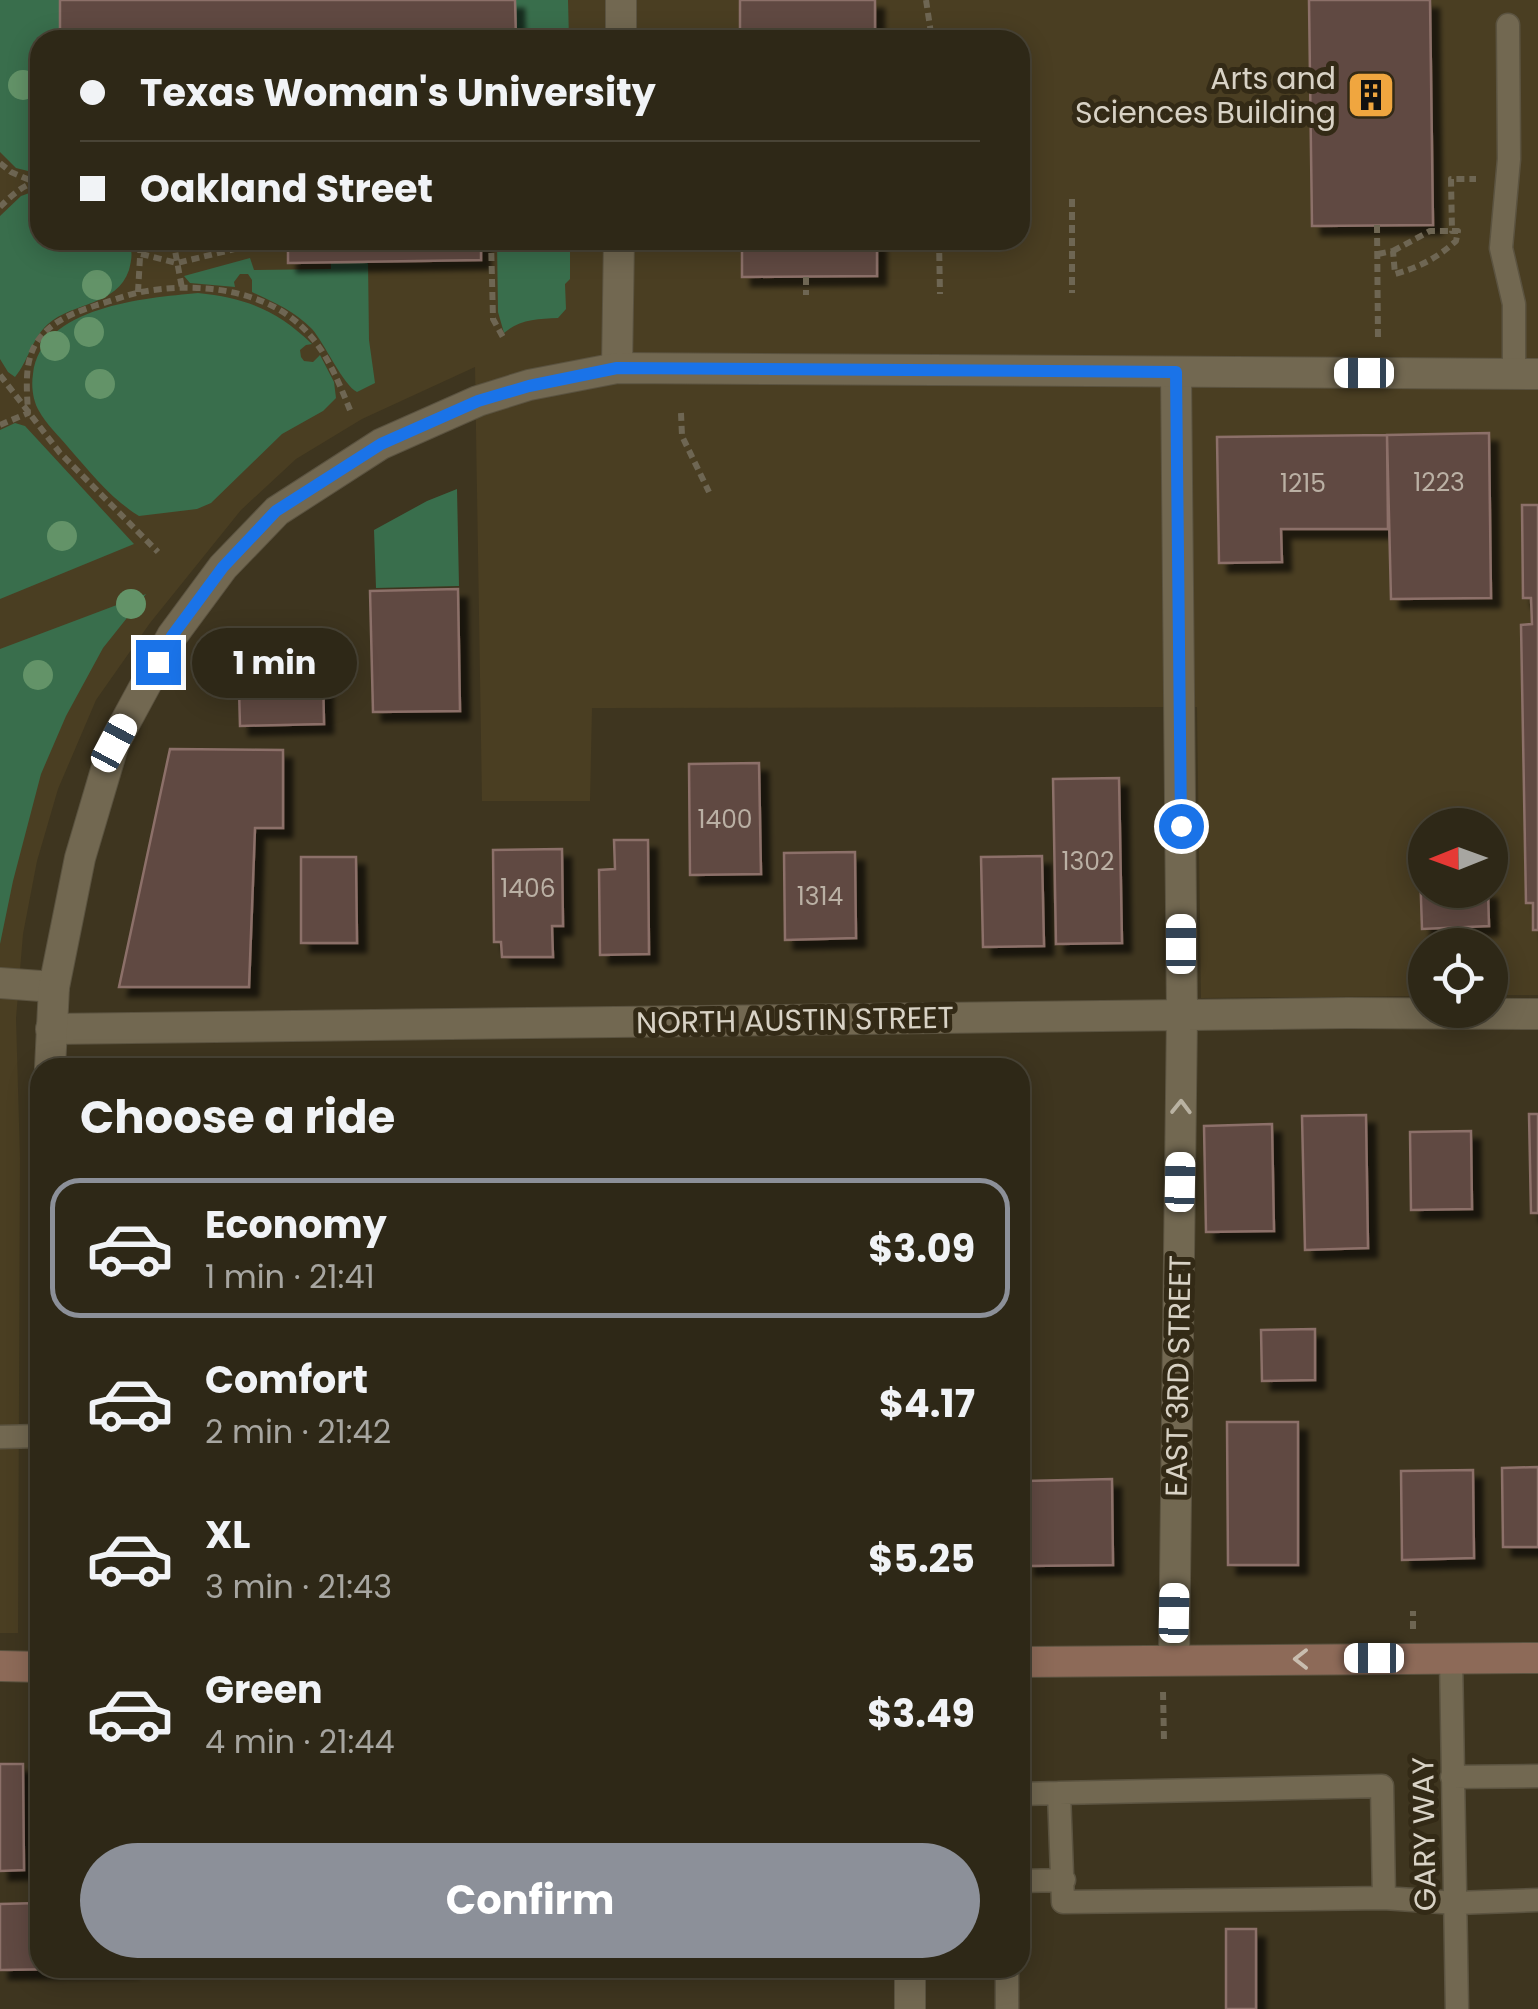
<!DOCTYPE html>
<meta charset="utf-8">
<style>
:root{--surface:#2e2817;--page:#363020;--text:#f1f3f6;--muted:#a7a6a1;--line:#494436;--accent:#8c9099}
body{margin:0;font-family:Poppins,sans-serif;background:var(--page);color:var(--text);height:100vh;display:flex;flex-direction:column;font-size:38px;white-space:nowrap}
*{box-sizing:border-box;margin:0}
p{font-size:32px;color:var(--muted)}
.icon{flex:none;width:55px;height:55px;fill:none;stroke:currentColor;stroke-width:2;stroke-linecap:round;stroke-linejoin:round}
.map{position:relative;flex:1;overflow:hidden}
.details{position:absolute;left:30px;top:1058px;width:1000px;height:920px;display:flex;flex-direction:column;background:var(--surface);border-radius:30px;box-shadow:0 5px 25px #0003,0 0 0 2px var(--line)}
.details>*{flex:none}
.guide{position:absolute;left:30px;top:30px;width:1000px;height:220px;border-radius:30px;box-shadow:0 5px 25px #0003,0 0 0 2px var(--line);display:grid;align-content:center;height:220px;padding:0 50px;background:var(--surface)}
.needle{width:65px;rotate:269deg}
.fabs{position:absolute;left:1408px;top:808px;display:grid;gap:20px}
.fabs a{display:grid;place-items:center;width:100px;height:100px;border-radius:50%;background:var(--surface);box-shadow:0 5px 25px #0003,0 0 0 2px var(--line);font-size:50px}
.end{position:absolute;width:45px;height:45px;margin:-22px;border:12px solid #1a73e8;background:#fff;box-shadow:0 0 0 5px #fff}
.from{border-radius:50%}
.bubble{position:absolute;height:70px;border-radius:35px;background:var(--surface);box-shadow:0 5px 25px #0003,0 0 0 2px var(--line);font-size:32px;font-weight:700;line-height:70px;text-align:center}
.car{position:absolute;width:30px;height:60px;margin:-30px -15px;border-radius:12px;box-shadow:0 0 8px 2px #0007;background:linear-gradient(#fff 24%,#345 0 40%,#fff 0 76%,#345 0 86%,#fff 0)}
.guide b{display:flex;align-items:center;gap:35px;height:95px;font-size:38px}
.guide b+b{border-top:2px solid var(--line)}
.guide i{width:25px;height:25px;background:var(--text)}
ul{padding:0;list-style:none}
li{display:flex;align-items:center;gap:30px;height:140px;margin:0 20px 15px;padding:0 30px;border:5px solid transparent;border-radius:30px}
li div{flex:1}
li b{display:block;font-size:38px}
li em{font-style:normal;font-weight:700}
li.selected{border-color:var(--accent)}
li>.icon{width:90px;height:90px;stroke-width:1.5}
h2{padding:0 50px;font-size:45px;line-height:120px}
.primary-button{display:flex;gap:20px;margin-top:auto;padding:20px 50px}
.primary-button a{flex:1;height:115px;border-radius:60px;background:var(--accent);color:#fff;font-size:40px;font-weight:700;line-height:115px;text-align:center}
.map>svg:first-child{display:block}
.built{fill:#4a3e22;fill-rule:evenodd}
.green{fill:#396e4c}
.building{fill:#614842;stroke:#8c7069;stroke-width:2.5;filter:url(#shadow)}
.lines{fill:none;stroke-linecap:round;stroke-linejoin:round}
.service-casing{stroke:#5b5340;stroke-width:25}
.minor-casing{stroke:#5b5340;stroke-width:32}
.tertiary-casing{stroke:#5b5340;stroke-width:32}
.secondary-casing{stroke:#5b5340;stroke-width:32}
.path{stroke:#6e6653;stroke-width:6;stroke-dasharray:8 5;stroke-linecap:butt}
.service{stroke:#726851;stroke-width:22}
.minor{stroke:#726851;stroke-width:30}
.tertiary{stroke:#726851;stroke-width:30}
.secondary{stroke:#8d6a58;stroke-width:30}
.tree{fill:#639368}
.oneway{stroke:#b9b2a2}
.oneway2{stroke:#c9bdaf}
.route{stroke:#1a73e8;stroke-width:12}
.labels{text-anchor:middle;dominant-baseline:central;stroke-width:10;stroke-linejoin:round;paint-order:stroke}
.number-label{font-size:25px;fill:#bab0a4}
.poi-label{font-size:30px;fill:#d8d2c5;stroke:#332a16;text-anchor:end}
.street-label{font-size:30px;fill:#d8d2c5;stroke:#332a16}
</style>
<div class="map">
<svg width="1538" height="2009" viewBox="0 0 1538 2009">
<defs>
<filter id="shadow"><feDropShadow dx="9" dy="9" stdDeviation="2.5" flood-color="#0009"/></filter>
</defs>
<rect width="100%" height="100%" fill="#3e351f"/>
<path class="built" d="M0 0H1538V995H1490V945H1425V996L1201 998 1197 707 592 708 590 801H482L475 367 362 419 296 459 241 510 150 623 96 700 58 789 37 861 23 934 16 1018 20 1158 18 1633H0ZM40 40H1020V240H40ZM1425 825H1490V890H1425Z"/>
<path class="green" d="M0 0H60V40H40V174L16 168 0 152Z
M515 0H568L569 40H516Z
M35 191 40 192V240H128C133 251 132 258 129 270 117 306 73 302 48 324 32 338 28 362 15 377L8 372 0 359V216L21 196Z
M497 240H570V279L565 284 566 309 558 318C538 319 520 319 504 333L498 312Z
M250 258 254 270 331 269V262L368 261 369 340 375 383 357 392C343 385 325 344 312 329 295 311 273 302 252 292V280L248 274H240L234 282 235 287 190 283 184 276Z
M198 293C246 298 277 310 312 344L306 345 300 350 301 357 304 361 313 362 320 355 334 382 336 398 323 411 282 434 211 503 197 509 139 516C111 499 90 472 68 447 59 436 46 424 39 411 33 401 31 386 33 374 41 306 145 298 198 293Z
M15 423 25 426 134 544 0 599V430Z
M457 489 459 586 376 588 374 530 427 501Z
M146 594 103 648 66 716 41 774 13 881 0 944V649Z"/>
<path class="building" d="M60 0H515L516 40H60Z
M740 0H875V40H740Z
M1309 0H1430L1433 225 1312 226Z
M288 240H481V260L288 263Z
M742 240H877V276L742 277Z
M1489 433 1491 598 1391 599 1387 435Z
M1387 435 1388 529H1281L1282 562 1219 563 1217 437Z
M1522 505H1538V930H1533V903H1526L1521 625 1532 624 1531 598H1523Z
M458 589 460 711 373 712 370 591Z
M290 673H323L324 724 240 726 239 689H290Z
M170 749 283 750V828H255L249 987H119Z
M759 763 761 874 690 875 689 764Z
M1119 778 1122 943 1056 944 1053 779Z
M1419 839H1425V890H1488L1489 926 1422 929Z
M614 840H648L649 954 600 955 599 870 615 869Z
M562 849 563 926H552L553 957H502L501 942H494L493 850Z
M855 852 856 938 785 940 784 853Z
M1042 856 1044 946 983 947 981 857Z
M301 857H356L357 943H301Z
M1529 1114H1538V1213H1531Z
M1366 1115 1368 1248 1305 1250 1302 1116Z
M1272 1124 1274 1231 1206 1232 1204 1126Z
M1471 1131 1472 1209 1411 1210 1410 1132Z
M1315 1329V1380L1262 1381 1261 1330Z
M1227 1422H1298V1565H1228Z
M1538 1467V1547H1503L1502 1468Z
M1473 1470 1474 1558 1402 1560 1401 1471Z
M1112 1479 1113 1565 1026 1566 1025 1481Z
M0 1764H23L24 1870 0 1871Z
M40 1903V1968H131L0 1970V1904Z
M1226 1929H1256V2009H1226Z"/>
<g class="lines">
<g class="service-casing">
<path id="service" d="M1508 25 1509 159 1501 248 1514 304V374
M0 1437 40 1436
M1451 1658 1457 2009
M1452 1777 1538 1776
M1382 1786 1384 1898 1063 1902 1059 1793Z
M1020 1794 1059 1793
M1020 1881 1064 1880
M1384 1898 1456 1903 1538 1900
M1007 1968V2009"/>
</g>
<g class="minor-casing">
<path id="minor" d="M621 40V0
M617 368 619 240
M0 983 54 987
M51 1029 1348 1013 1538 1014
M1174 1660 1182 1015 1176 372
M910 2009V1968"/>
</g>
<g class="tertiary-casing">
<path id="tertiary" d="M50 1068 54 987 80 858 114 743 172 636 223 567 277 511 381 444 478 401 529 385 617 368 1538 374"/>
</g>
<g class="secondary-casing">
<path id="secondary" d="M1020 1662 1538 1658
M0 1666 40 1667"/>
</g>
<path class="path" d="M926 0 932 40
M0 163 11 172 32 181
M1072 199V293
M0 207C10 197 25 182 40 182
M1377 225 1378 339
M173 240 182 288
M491 240 493 319 504 339
M939 240 940 294
M1393 251 1430 231H1452
M141 254 177 263 243 247 242 240
M1378 254 1393 251 1395 274C1420 267 1437 258 1456 241L1458 231H1452L1451 179H1476
M806 277V295
M138 292 141 240
M0 375 60 453 158 552
M681 413 682 436 709 492
M0 425 28 413C27 389 23 360 39 339 53 320 76 312 97 305 112 301 126 295 141 292 189 283 248 287 289 316 322 340 335 373 350 410
M1413 1629V1611
M1163 1692 1164 1740"/>
<use href="#service" class="service"/>
<use href="#minor" class="minor"/>
<use href="#tertiary" class="tertiary"/>
<use href="#secondary" class="secondary"/>
</g>
<g class="tree">
<circle cx="23" cy="85" r="15"/>
<circle cx="97" cy="285" r="15"/>
<circle cx="89" cy="332" r="15"/>
<circle cx="55" cy="346" r="15"/>
<circle cx="100" cy="384" r="15"/>
<circle cx="62" cy="536" r="15"/>
<circle cx="131" cy="604" r="15"/>
<circle cx="38" cy="675" r="15"/>
</g>
<defs><path id="oneway-chevron" d="M-2-3.5L2.5 0L-2 3.5" fill="none" stroke-width="1.6" stroke-linecap="round" stroke-linejoin="round" transform="scale(2.5)"/></defs>
<use class="oneway" href="#oneway-chevron" transform="translate(1181 1107) rotate(-89)"/>
<use class="oneway2" href="#oneway-chevron" transform="translate(1301 1659) rotate(180)"/>
<g class="lines">
<path class="route" d="M158 662 172 636 223 567 276 511 381 444 478 401 529 386 617 368 1176 372 1181 826"/>
</g>
<defs>
<g id="building-square" transform="scale(2.5)"><rect x="-9" y="-9" width="18" height="18" rx="4" fill="#f0a63f" stroke="#332a16"/><path d="M-4-6H4V6H1V3H-1V6H-4ZM-2.5-4.3h1.7v1.8h-1.7ZM.8-4.3h1.7v1.8H.8ZM-2.5-1h1.7V.8h-1.7ZM.8-1h1.7V.8H.8Z" fill="#111"/></g>
</defs>
<g fill-rule="evenodd">
<use href="#building-square" x="1371" y="95"/>
</g>
<g class="labels">
<g class="number-label">
<text x="1439" y="482">1223</text>
<text x="1303" y="483">1215</text>
<text x="725" y="819">1400</text>
<text x="1088" y="861">1302</text>
<text x="528" y="888">1406</text>
<text x="820" y="896">1314</text>
</g>
<g class="poi-label">
<text x="1336" y="78">Arts and<tspan x="1336" dy="34">Sciences Building</tspan></text>
</g>
<g class="street-label">
<text transform="translate(795 1020) rotate(-1)">NORTH AUSTIN STREET</text>
<text transform="translate(1178 1376) rotate(-89)">EAST 3RD STREET</text>
<text transform="translate(1424 1834) rotate(-91)">GARY WAY</text>
</g>
</g>
</svg>
<div class="fabs">
<a><svg class="needle" viewBox="-14 -14 28 28"><path d="M0-13l5 13h-10z" fill="#e53935"/><path d="M0 13l5-13h-10z" fill="#a7a6a1"/></svg></a>
<a><svg class="icon" aria-label="locate" viewBox="0 0 24 24"><circle cx="12" cy="12" r="6"/><path d="M12 2v4M12 18v4M2 12h4M18 12h4"/></svg></a>
</div>
<i class="end from" style="left:1181px;top:826px"></i>
<i class="end" style="left:158px;top:662px"></i>
<div class="bubble" style="left:192px;top:628px;width:165px">1 min</div>
<i class="car" style="left:1364px;top:373px;rotate:270deg"></i>
<i class="car" style="left:114px;top:743px;rotate:28deg"></i>
<i class="car" style="left:1181px;top:944px;rotate:0deg"></i>
<i class="car" style="left:1180px;top:1182px;rotate:1deg"></i>
<i class="car" style="left:1174px;top:1613px;rotate:1deg"></i>
<i class="car" style="left:1374px;top:1658px;rotate:270deg"></i>
<div class="guide">
<b><i class="from"></i>Texas Woman's University</b>
<b><i></i>Oakland Street</b>
</div>
<section class="details">
<h2>Choose a ride</h2>
<ul>
<li class="selected"><svg class="icon" aria-label="car" viewBox="0 0 24 24"><path d="M5 17H2v-5l4-1 3-4h7l3 4 3 1v5h-3M9 17h6M6 11h13"/><circle cx="7" cy="17" r="2"/><circle cx="17" cy="17" r="2"/></svg><div><b>Economy</b><p>1 min · 21:41</p></div><em>$3.09</em></li>
<li><svg class="icon" aria-label="car" viewBox="0 0 24 24"><path d="M5 17H2v-5l4-1 3-4h7l3 4 3 1v5h-3M9 17h6M6 11h13"/><circle cx="7" cy="17" r="2"/><circle cx="17" cy="17" r="2"/></svg><div><b>Comfort</b><p>2 min · 21:42</p></div><em>$4.17</em></li>
<li><svg class="icon" aria-label="car" viewBox="0 0 24 24"><path d="M5 17H2v-5l4-1 3-4h7l3 4 3 1v5h-3M9 17h6M6 11h13"/><circle cx="7" cy="17" r="2"/><circle cx="17" cy="17" r="2"/></svg><div><b>XL</b><p>3 min · 21:43</p></div><em>$5.25</em></li>
<li><svg class="icon" aria-label="car" viewBox="0 0 24 24"><path d="M5 17H2v-5l4-1 3-4h7l3 4 3 1v5h-3M9 17h6M6 11h13"/><circle cx="7" cy="17" r="2"/><circle cx="17" cy="17" r="2"/></svg><div><b>Green</b><p>4 min · 21:44</p></div><em>$3.49</em></li>
</ul>
<div class="primary-button"><a>Confirm</a></div>
</section>
</div>
